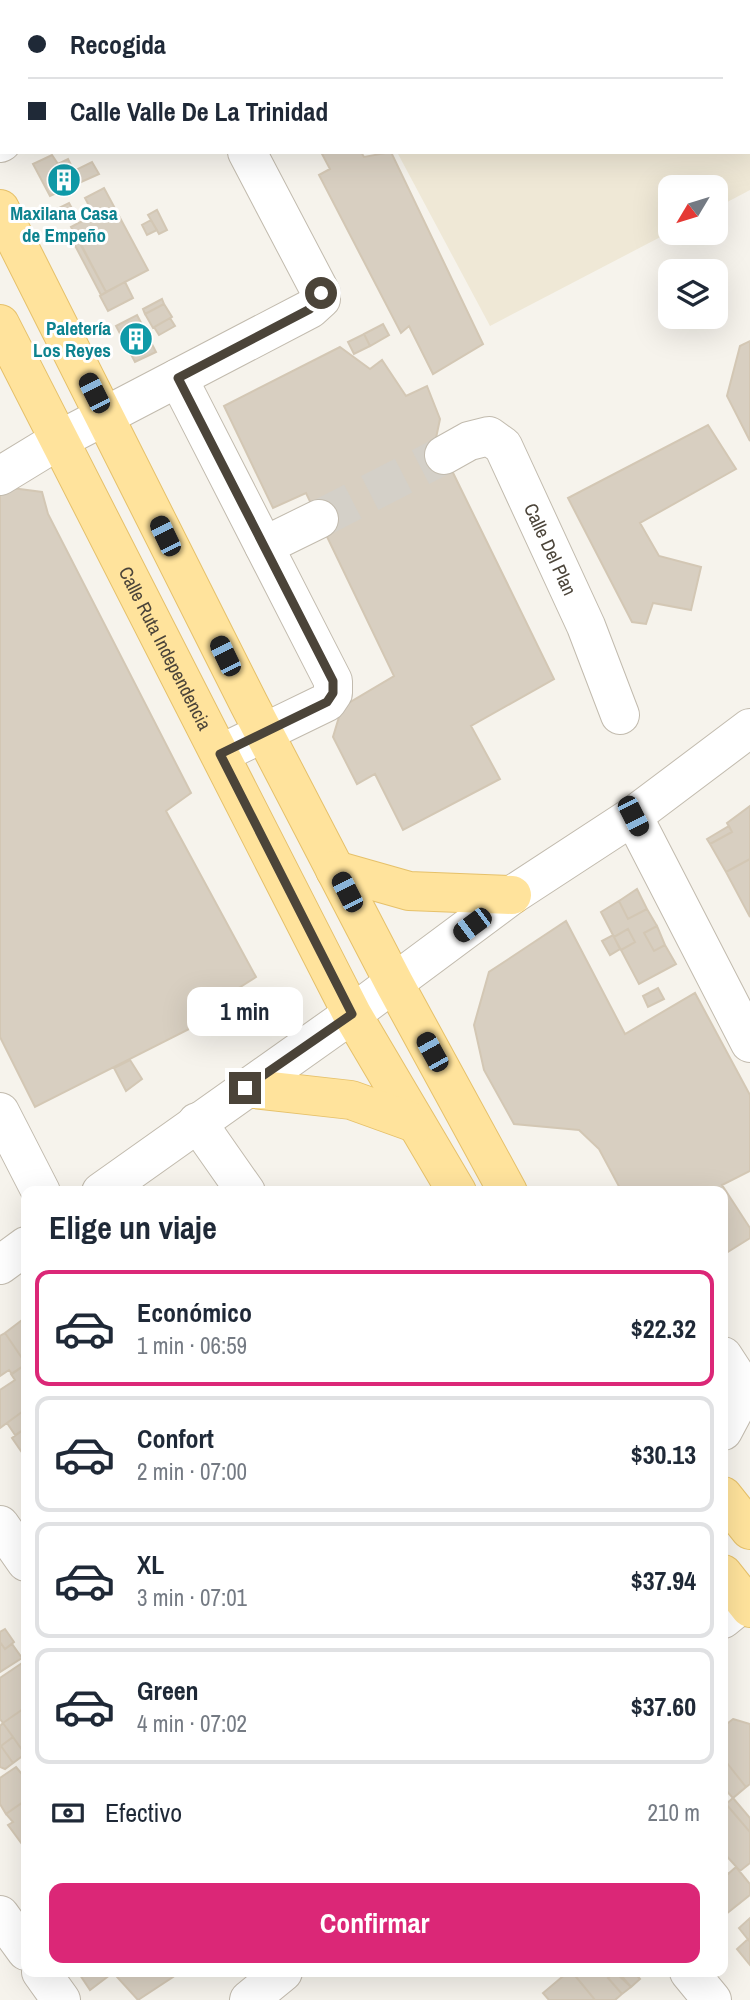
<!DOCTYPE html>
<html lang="es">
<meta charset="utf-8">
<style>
:root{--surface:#fff;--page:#f2f2f3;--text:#1f2937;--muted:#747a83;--line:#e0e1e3;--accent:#db2777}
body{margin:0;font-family:"Archivo Narrow",sans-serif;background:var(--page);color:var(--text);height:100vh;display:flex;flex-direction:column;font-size:26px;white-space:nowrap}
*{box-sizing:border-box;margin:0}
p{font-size:23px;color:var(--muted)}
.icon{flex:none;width:38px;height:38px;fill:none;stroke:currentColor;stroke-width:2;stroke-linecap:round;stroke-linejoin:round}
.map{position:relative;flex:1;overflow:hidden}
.drawer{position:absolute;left:21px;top:1186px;width:707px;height:791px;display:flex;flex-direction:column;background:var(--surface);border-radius:14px;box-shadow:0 7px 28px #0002}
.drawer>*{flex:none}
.guide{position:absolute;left:0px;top:0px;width:751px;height:154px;box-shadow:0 7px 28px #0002;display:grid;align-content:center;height:154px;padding:0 28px;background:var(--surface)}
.needle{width:46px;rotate:232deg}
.buttons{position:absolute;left:658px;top:175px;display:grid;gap:14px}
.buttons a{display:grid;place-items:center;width:70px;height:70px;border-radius:14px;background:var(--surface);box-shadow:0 7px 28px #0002;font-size:35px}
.end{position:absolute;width:32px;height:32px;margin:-16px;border:9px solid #4b4439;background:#fff;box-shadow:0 0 0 4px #fff}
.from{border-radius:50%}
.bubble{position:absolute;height:49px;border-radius:14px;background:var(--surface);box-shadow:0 7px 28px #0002;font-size:23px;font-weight:700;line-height:49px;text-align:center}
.car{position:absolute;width:21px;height:42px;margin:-21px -10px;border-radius:9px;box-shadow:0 0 5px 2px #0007;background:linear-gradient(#222 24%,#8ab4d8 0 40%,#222 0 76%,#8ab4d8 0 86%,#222 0)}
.guide b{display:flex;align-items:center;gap:24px;height:66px;font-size:26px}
.guide b+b{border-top:2px solid var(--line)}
.guide i{width:18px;height:18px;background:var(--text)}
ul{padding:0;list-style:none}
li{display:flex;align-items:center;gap:21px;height:116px;margin:0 14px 10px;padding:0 14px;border:4px solid var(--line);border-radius:14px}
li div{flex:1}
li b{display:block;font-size:26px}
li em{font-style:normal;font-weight:700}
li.active{border-color:var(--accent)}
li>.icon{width:63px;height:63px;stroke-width:1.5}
h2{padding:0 28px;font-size:32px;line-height:84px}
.pay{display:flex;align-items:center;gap:18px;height:77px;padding:0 28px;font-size:26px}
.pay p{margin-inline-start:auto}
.action{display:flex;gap:14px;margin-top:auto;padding:14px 28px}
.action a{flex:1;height:80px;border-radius:14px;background:var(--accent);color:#fff;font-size:28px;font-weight:700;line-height:80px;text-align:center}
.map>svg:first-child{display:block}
.education{fill:#efe8d6}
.building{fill:#d8cfc1;stroke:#d3c7b4;stroke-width:2}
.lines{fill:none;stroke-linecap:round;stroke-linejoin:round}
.minor-tunnel{stroke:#d4d0c8;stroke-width:38;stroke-dasharray:38 19;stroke-linecap:butt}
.minor-casing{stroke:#c2bbae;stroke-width:40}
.major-casing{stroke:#e6c16a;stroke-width:40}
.minor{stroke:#fff;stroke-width:38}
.major{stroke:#ffe39c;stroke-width:38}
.route{stroke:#4b4439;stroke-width:9}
.labels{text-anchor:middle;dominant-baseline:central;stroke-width:6;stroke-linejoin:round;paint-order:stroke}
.culture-label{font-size:19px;font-weight:bold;fill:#0d838f;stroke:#fff}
.street-label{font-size:19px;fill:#4b4439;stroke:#fff}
</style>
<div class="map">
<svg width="750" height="2000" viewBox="0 0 750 2000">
<rect width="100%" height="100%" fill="#f6f3ec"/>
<path class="education" d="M315 0H750V190L716 208V187H670V232L490 326 397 152H749V2Z"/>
<path class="building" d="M3 0H136L137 2H4Z
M321 152H361L364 157 391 152 483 344 433 374 409 326 401 333 319 175 330 169Z
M52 155 58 164 68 159 74 171 92 162 99 174 50 196 33 164Z
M104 188 148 270 106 292 71 227 94 215 85 198Z
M69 203 74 212 62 218 57 209Z
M157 210 167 230 159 234 148 215Z
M151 220 157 230 147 235 142 225Z
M74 231 106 292 101 295 69 234Z
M125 282 133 298 108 311 100 296Z
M162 299 164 304 145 314 143 309Z
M164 304 172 317 153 328 145 314Z
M137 315 156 352 135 362 116 326Z
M170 318 175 326 159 335 154 327Z
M383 324 389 335 370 346 364 334Z
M364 334 370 346 354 354 348 342Z
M750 341V441L727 396 740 346Z
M340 347 370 369 382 360 406 396 427 386 440 419 436 438 554 679 471 726 500 779 403 830 375 774 357 784 333 737 342 707 394 676 306 493 273 508 224 406Z
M708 425 736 469 640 523 659 556 701 567 691 610 653 603 646 624 632 622 568 498Z
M4 487 42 492 48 514 191 793 166 811 256 977 204 1010 211 1018 35 1107 0 1037V490Z
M750 806V859L726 872 710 844 732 832 727 823Z
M729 826 732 832 710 844 707 839Z
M750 859V917L726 872Z
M637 889 647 909 628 919 619 901Z
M619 901 628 919 647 909 657 926 644 933 654 951 665 945 676 964 639 984 621 950 635 942 628 929 614 937 601 912Z
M566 921 625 1034 695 993 750 1095V1171L722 1185 750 1228V1238L723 1255V1192H622L599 1149 579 1130 514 1124 484 1070 474 1025 489 972Z
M657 926 665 945 654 951 644 933Z
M628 929 635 942 621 950 614 937Z
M613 935 620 949 610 955 602 941Z
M658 988 664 999 648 1007 643 996Z
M130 1060 142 1079 126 1091 114 1068Z
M26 1317V1364L5 1333Z
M5 1333 26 1364 12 1374 9 1370 0 1376V1336Z
M26 1364V1409L0 1428V1390L15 1380 11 1374Z
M26 1409V1428L15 1435 7 1423Z
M26 1428V1451L23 1454 12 1438Z
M5 1629 14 1642 5 1649 0 1642V1632Z
M0 1642 5 1649 12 1644 22 1658 0 1672Z
M25 1661 26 1707 3 1723 0 1719V1678Z
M26 1707V1753L25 1754 3 1723Z
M733 1719 750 1724V1784L746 1787 723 1758V1727Z
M3 1723 13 1737 1 1746 13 1763 5 1769 0 1767V1726Z
M13 1737 25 1754 13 1763 1 1746Z
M723 1758 746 1787 733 1798 723 1787Z
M16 1767 26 1779V1800L6 1814 0 1804V1778Z
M733 1798 750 1818V1832L726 1804Z
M26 1800V1841L22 1844 8 1825 13 1822 6 1814Z
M726 1804 750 1832V1863L740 1871 723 1852V1806Z
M736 1867 750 1884V1895L726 1914 723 1910V1868L728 1874Z
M750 1918V1942L739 1928Z
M748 1939 750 1942V1965L737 1949Z
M78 1972H107L110 1975 90 1990Z
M124 1972H169L173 1977 138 2000 117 1977Z
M568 1972H572L595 2000H549L543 1993Z
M572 1972H615L608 1978 622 1994 615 2000H595Z
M615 1972 631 1987 622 1994 608 1978Z
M618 1972H634L640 1979 631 1987Z"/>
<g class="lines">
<path class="minor-tunnel" d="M319 519 444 455"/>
<g class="minor-casing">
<g id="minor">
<path d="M0 143 2 142"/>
<path d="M178 378 333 681V693L327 702 220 754"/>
<path id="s1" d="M444 455 469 441 489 436 503 446 586 626 620 715"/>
<path d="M0 476 59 440 310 309 321 299V293L247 152"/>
<path d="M264 546 319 519"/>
<path d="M633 816 750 1043"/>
<path d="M0 1112 41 1192"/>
<path d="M197 1122 246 1192"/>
<path d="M101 1192 352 1014 512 895 633 816 750 728"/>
<path d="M0 1265 26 1246"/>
<path d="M723 1356 738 1379 742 1395 723 1431"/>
<path d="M0 1525 26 1562"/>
<path d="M723 1619 750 1597"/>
<path d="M0 1915 26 1951"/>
<path d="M41 1972 61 2000"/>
<path d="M689 1972 712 2000"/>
<path d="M249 2000 283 1972"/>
</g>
</g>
<g class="major-casing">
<g id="major">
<path d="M0 209 249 704 394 983 508 1192"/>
<path id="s2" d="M0 324 352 1014 457 1192"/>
<path d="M335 870 409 891 512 895"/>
<path d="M245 1088 351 1100 415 1123"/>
<path d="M723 1496 750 1530"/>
<path d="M723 1574 750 1608"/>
</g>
</g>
<use href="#minor" class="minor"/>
<use href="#major" class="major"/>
</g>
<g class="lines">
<path class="route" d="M245 1088 352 1014 220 754 327 702 333 693V681L178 378 310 309 321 299V293"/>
</g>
<defs>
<g id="building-disc" transform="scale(1.75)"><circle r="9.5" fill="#0f9aa8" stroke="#fff"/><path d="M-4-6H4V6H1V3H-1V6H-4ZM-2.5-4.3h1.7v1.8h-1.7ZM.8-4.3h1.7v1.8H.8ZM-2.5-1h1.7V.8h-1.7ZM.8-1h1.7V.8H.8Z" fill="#fff"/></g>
</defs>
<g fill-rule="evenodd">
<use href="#building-disc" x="64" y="180"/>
<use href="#building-disc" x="136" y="339"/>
</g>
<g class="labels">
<g class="culture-label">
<text x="64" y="213">Maxilana Casa<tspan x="64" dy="22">de Empeño</tspan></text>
<text x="111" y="328" text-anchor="end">Paletería<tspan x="111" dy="22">Los Reyes</tspan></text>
</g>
<g class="street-label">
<text stroke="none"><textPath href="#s1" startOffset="180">Calle Del Plan</textPath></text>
<text stroke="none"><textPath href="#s2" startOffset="364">Calle Ruta Independencia</textPath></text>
</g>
</g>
</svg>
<div class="buttons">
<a><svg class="needle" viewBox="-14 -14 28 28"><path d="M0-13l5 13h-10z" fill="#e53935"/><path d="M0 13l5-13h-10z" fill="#747a83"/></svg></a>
<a><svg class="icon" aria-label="layers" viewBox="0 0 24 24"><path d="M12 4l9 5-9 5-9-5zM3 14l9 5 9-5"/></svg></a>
</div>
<i class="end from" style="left:321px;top:293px"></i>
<i class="end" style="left:245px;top:1088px"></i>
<div class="bubble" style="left:187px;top:987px;width:116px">1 min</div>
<i class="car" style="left:94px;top:393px;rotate:333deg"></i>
<i class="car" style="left:165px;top:536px;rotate:334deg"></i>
<i class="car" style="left:225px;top:656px;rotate:334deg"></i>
<i class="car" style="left:633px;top:816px;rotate:153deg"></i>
<i class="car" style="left:347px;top:892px;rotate:333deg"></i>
<i class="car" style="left:472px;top:925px;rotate:233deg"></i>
<i class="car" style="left:432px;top:1052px;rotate:331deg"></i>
<div class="guide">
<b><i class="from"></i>Recogida</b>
<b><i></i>Calle Valle De La Trinidad</b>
</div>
<section class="drawer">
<h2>Elige un viaje</h2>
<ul>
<li class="active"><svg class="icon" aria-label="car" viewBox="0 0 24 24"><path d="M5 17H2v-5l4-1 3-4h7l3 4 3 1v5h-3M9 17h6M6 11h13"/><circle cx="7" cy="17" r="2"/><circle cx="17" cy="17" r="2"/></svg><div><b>Económico</b><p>1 min · 06:59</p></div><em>$22.32</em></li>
<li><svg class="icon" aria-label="car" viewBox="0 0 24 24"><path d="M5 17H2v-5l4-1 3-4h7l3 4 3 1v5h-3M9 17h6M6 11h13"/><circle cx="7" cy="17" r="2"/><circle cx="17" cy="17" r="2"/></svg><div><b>Confort</b><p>2 min · 07:00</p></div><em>$30.13</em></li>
<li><svg class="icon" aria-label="car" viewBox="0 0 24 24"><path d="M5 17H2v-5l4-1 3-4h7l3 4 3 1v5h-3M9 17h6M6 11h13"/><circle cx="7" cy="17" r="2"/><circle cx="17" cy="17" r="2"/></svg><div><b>XL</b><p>3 min · 07:01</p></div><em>$37.94</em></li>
<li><svg class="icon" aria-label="car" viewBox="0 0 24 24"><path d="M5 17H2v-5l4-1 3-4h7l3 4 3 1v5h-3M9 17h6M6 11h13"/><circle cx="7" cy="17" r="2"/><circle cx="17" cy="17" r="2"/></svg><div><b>Green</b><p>4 min · 07:02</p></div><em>$37.60</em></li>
</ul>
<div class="pay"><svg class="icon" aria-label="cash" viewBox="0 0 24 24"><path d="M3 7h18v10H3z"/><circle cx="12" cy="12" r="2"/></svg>Efectivo<p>210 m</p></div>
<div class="action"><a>Confirmar</a></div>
</section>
</div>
